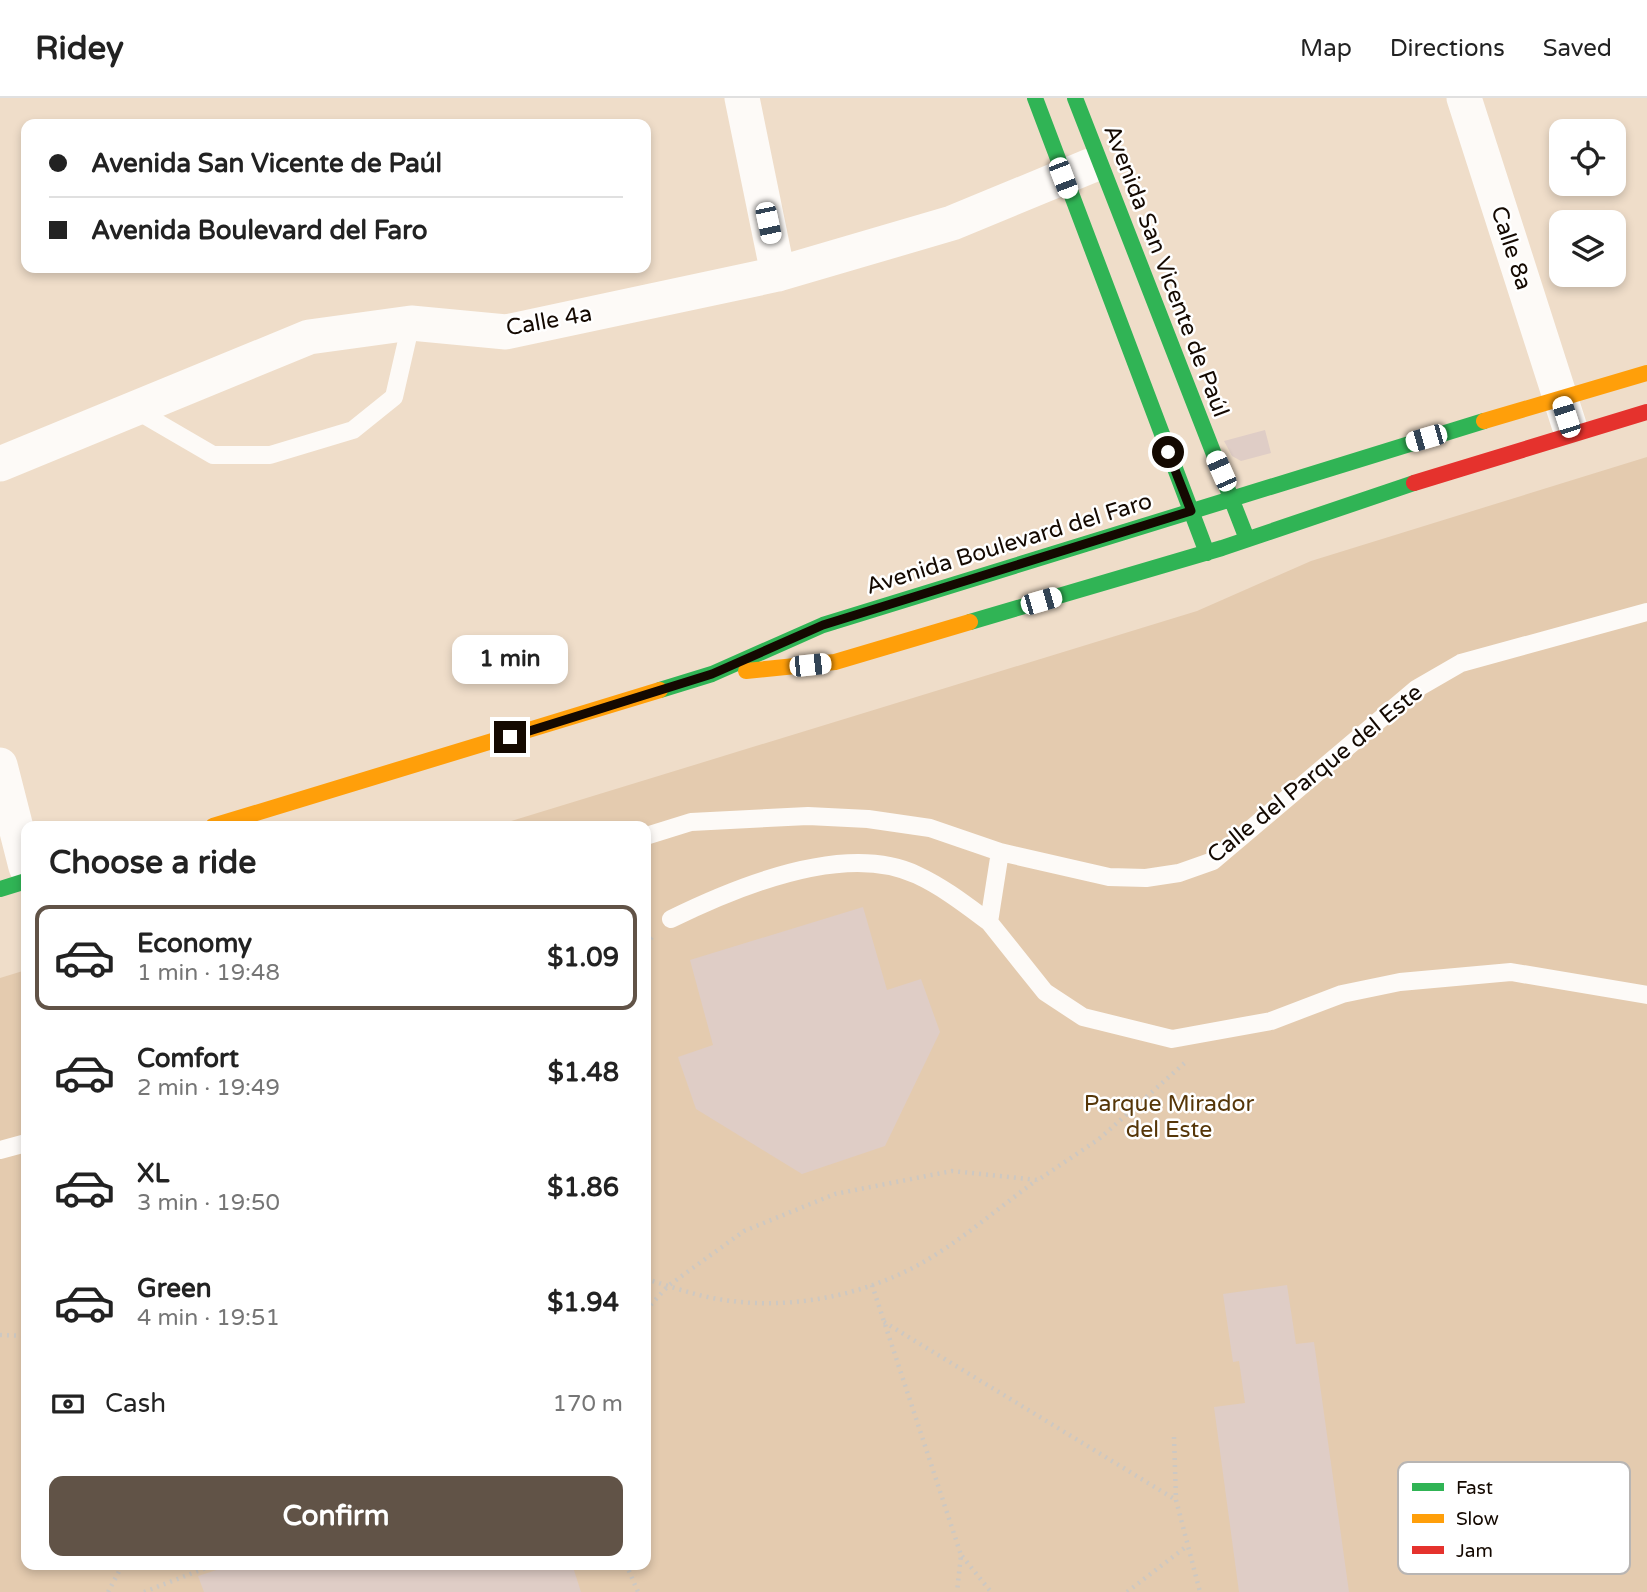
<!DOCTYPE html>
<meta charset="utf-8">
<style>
:root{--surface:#fff;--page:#f2f2f2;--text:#222;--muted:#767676;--line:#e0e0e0;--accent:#615347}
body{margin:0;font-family:"Varela Round",sans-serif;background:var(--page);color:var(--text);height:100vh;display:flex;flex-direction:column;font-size:26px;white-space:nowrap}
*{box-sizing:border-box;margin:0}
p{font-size:23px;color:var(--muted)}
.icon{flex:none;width:38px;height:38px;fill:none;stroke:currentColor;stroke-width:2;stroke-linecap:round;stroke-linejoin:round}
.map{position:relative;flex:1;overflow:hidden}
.sheet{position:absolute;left:21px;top:723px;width:630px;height:749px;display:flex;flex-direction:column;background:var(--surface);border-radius:14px;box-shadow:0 4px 10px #0003}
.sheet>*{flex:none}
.top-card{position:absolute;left:21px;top:21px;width:630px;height:154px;border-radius:14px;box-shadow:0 4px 10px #0003;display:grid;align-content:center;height:154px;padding:0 28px;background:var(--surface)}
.fabs{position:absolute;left:1549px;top:21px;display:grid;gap:14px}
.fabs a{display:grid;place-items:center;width:77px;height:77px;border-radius:14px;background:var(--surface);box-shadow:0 4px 10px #0003;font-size:35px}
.end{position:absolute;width:32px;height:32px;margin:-16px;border:9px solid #140901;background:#fff;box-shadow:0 0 0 4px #fff}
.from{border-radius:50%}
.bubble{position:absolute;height:49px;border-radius:14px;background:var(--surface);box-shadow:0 4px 10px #0003;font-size:23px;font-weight:700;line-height:49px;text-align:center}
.car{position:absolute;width:21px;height:42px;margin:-21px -10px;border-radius:9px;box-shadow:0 0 5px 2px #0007;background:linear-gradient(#fff 24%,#345 0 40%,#fff 0 76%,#345 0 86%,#fff 0)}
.top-card b{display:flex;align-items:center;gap:24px;height:66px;font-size:26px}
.top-card b+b{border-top:2px solid var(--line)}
.top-card i{width:18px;height:18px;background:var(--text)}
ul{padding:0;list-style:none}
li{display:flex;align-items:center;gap:21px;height:105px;margin:0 14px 10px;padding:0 14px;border:4px solid transparent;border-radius:14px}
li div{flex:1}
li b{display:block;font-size:26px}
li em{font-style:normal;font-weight:700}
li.current{border-color:var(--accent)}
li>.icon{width:63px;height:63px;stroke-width:1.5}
h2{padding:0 28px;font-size:32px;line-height:84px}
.pay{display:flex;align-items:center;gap:18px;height:77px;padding:0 28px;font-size:26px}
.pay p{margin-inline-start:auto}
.button{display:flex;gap:14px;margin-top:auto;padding:14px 28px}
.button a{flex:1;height:80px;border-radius:14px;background:var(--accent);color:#fff;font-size:28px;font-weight:700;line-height:80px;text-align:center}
header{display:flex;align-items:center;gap:42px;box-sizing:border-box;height:98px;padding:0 35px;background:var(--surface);border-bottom:2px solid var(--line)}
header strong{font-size:33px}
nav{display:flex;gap:38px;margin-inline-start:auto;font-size:24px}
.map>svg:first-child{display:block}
.green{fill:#e4cbaf}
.building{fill:#dfcdc6}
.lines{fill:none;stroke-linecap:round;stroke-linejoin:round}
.path{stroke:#cdc8c2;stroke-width:4.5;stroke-dasharray:2 5;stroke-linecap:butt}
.lane{stroke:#fdfaf7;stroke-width:18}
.street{stroke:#fdfaf7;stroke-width:35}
.fast{stroke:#30b455;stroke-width:16}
.slow{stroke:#ff9f0a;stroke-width:16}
.jam{stroke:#e5322d;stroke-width:16}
.route{stroke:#140901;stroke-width:9}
.labels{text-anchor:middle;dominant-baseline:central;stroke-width:5;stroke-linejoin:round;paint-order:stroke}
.street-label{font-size:23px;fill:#140901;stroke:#fff}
.park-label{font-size:23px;fill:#563608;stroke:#fff}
.key{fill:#fff;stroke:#b8b5b3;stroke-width:2}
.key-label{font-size:19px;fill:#140901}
</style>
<header>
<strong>Ridey</strong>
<nav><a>Map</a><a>Directions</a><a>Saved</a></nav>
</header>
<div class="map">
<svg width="1647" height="1494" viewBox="0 0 1647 1494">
<rect width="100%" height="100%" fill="#efddc9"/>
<path class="green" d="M1647 359V1494H0V880L26 872V1466H646V728H495L1197 513 1311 463Z"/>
<path class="building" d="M1265 332 1271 355 1241 363 1232 358 1224 343Z
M863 809 887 892 921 881 940 934 885 1048 802 1076 696 1011 678 959 713 947 690 862Z
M1287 1187 1296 1246 1314 1244 1349 1494H1239L1214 1309 1245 1305 1239 1263 1233 1264 1223 1196Z
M235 1466H572L581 1494H204L198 1478Z"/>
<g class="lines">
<path class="path" d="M646 846 655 836
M646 1181C669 1188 694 1197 718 1201 785 1213 860 1199 920 1166 961 1143 998 1110 1037 1082
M872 1187 961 1457 957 1494
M646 1212 668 1188 744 1133 835 1096 952 1073 1038 1082 1099 1041 1188 962
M884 1224 1176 1402
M0 1237 26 1238
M1174 1339 1176 1402 1200 1494
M962 1458 991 1494
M626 1466 638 1494
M108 1494 123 1466
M144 1494 216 1466
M1127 1494 1187 1448"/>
<path class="lane" d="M134 311 213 357H270L353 332 394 299 411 225
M646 738 691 724 808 718 868 721 930 730 1000 754 1109 779 1146 780 1179 775 1213 763 1416 591 1461 565 1647 514
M1000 754 989 824 1045 894 1083 919 1172 941 1271 923 1342 896 1400 884 1511 874 1647 897
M671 821C736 789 846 743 917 777 943 789 966 807 989 824
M0 1052 26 1045"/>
<path class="street" d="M742 0 778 176
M1464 0 1569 327
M0 366 309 239 411 225 506 234 778 176 952 125 1090 68
M0 667 26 769"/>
<path class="fast" d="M1035 0 1207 455
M1075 0 1247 441
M970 524 1222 450 1414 385
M660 592 712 576 823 527 1484 323
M0 791 26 783"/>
<path class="slow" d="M1484 323 1647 275
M746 573 835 564 970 524
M213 728 660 592"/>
<path class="jam" d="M1414 385 1647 314"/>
</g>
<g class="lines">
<path class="route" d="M510 639 712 576 823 527 1191 413 1168 354"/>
</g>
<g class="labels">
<g class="street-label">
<text transform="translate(1511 150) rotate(72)">Calle 8a</text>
<text transform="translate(1166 173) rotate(69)">Avenida San Vicente de Paúl</text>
<text transform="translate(549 223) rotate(-10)">Calle 4a</text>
<text transform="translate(1009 446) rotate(-17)">Avenida Boulevard del Faro</text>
<text transform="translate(1315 676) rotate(-39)">Calle del Parque del Este</text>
</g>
<g class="park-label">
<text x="1169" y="1006">Parque Mirador<tspan x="1169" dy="26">del Este</tspan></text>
</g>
</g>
<rect x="1398" y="1364" width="232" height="112" rx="10" class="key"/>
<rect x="1412" y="1385" width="32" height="8" fill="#30b455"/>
<rect x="1412" y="1416" width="32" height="9" fill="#ff9f0a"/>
<rect x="1412" y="1448" width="32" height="8" fill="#e5322d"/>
<g class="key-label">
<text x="1456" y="1396">Fast</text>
<text x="1456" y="1427">Slow</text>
<text x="1456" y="1459">Jam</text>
</g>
</svg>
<div class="fabs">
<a><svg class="icon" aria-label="locate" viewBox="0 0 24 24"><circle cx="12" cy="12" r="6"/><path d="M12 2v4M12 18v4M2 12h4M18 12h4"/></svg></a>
<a><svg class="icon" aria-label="layers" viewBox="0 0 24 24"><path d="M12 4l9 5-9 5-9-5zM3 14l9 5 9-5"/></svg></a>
</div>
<i class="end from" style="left:1168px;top:354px"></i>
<i class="end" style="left:510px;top:639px"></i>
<div class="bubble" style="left:452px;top:537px;width:116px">1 min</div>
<i class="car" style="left:1063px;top:80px;rotate:159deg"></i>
<i class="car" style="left:768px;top:125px;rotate:168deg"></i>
<i class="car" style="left:1566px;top:319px;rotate:342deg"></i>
<i class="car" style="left:1426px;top:340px;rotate:254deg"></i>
<i class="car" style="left:1221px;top:373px;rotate:336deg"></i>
<i class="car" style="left:1041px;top:503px;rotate:74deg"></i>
<i class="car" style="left:810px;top:567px;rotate:84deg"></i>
<div class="top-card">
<b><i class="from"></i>Avenida San Vicente de Paúl</b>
<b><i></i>Avenida Boulevard del Faro</b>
</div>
<section class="sheet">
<h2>Choose a ride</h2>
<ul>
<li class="current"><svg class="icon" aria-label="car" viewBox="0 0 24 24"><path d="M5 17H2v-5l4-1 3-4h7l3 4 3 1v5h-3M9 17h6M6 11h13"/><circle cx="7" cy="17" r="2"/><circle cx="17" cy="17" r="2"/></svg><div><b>Economy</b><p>1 min · 19:48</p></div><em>$1.09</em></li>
<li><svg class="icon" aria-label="car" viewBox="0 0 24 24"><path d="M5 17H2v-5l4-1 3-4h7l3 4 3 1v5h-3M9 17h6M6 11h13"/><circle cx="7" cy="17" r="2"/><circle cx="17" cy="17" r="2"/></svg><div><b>Comfort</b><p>2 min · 19:49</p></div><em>$1.48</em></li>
<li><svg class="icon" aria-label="car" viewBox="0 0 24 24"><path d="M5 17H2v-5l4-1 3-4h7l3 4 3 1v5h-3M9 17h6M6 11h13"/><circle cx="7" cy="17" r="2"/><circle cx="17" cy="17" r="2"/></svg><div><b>XL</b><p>3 min · 19:50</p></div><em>$1.86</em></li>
<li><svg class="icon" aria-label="car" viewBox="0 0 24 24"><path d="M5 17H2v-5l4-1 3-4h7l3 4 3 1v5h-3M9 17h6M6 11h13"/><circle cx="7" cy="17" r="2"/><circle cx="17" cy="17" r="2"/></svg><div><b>Green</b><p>4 min · 19:51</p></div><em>$1.94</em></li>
</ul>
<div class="pay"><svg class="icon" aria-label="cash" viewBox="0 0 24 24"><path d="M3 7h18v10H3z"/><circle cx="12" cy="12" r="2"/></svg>Cash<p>170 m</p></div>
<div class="button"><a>Confirm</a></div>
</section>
</div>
